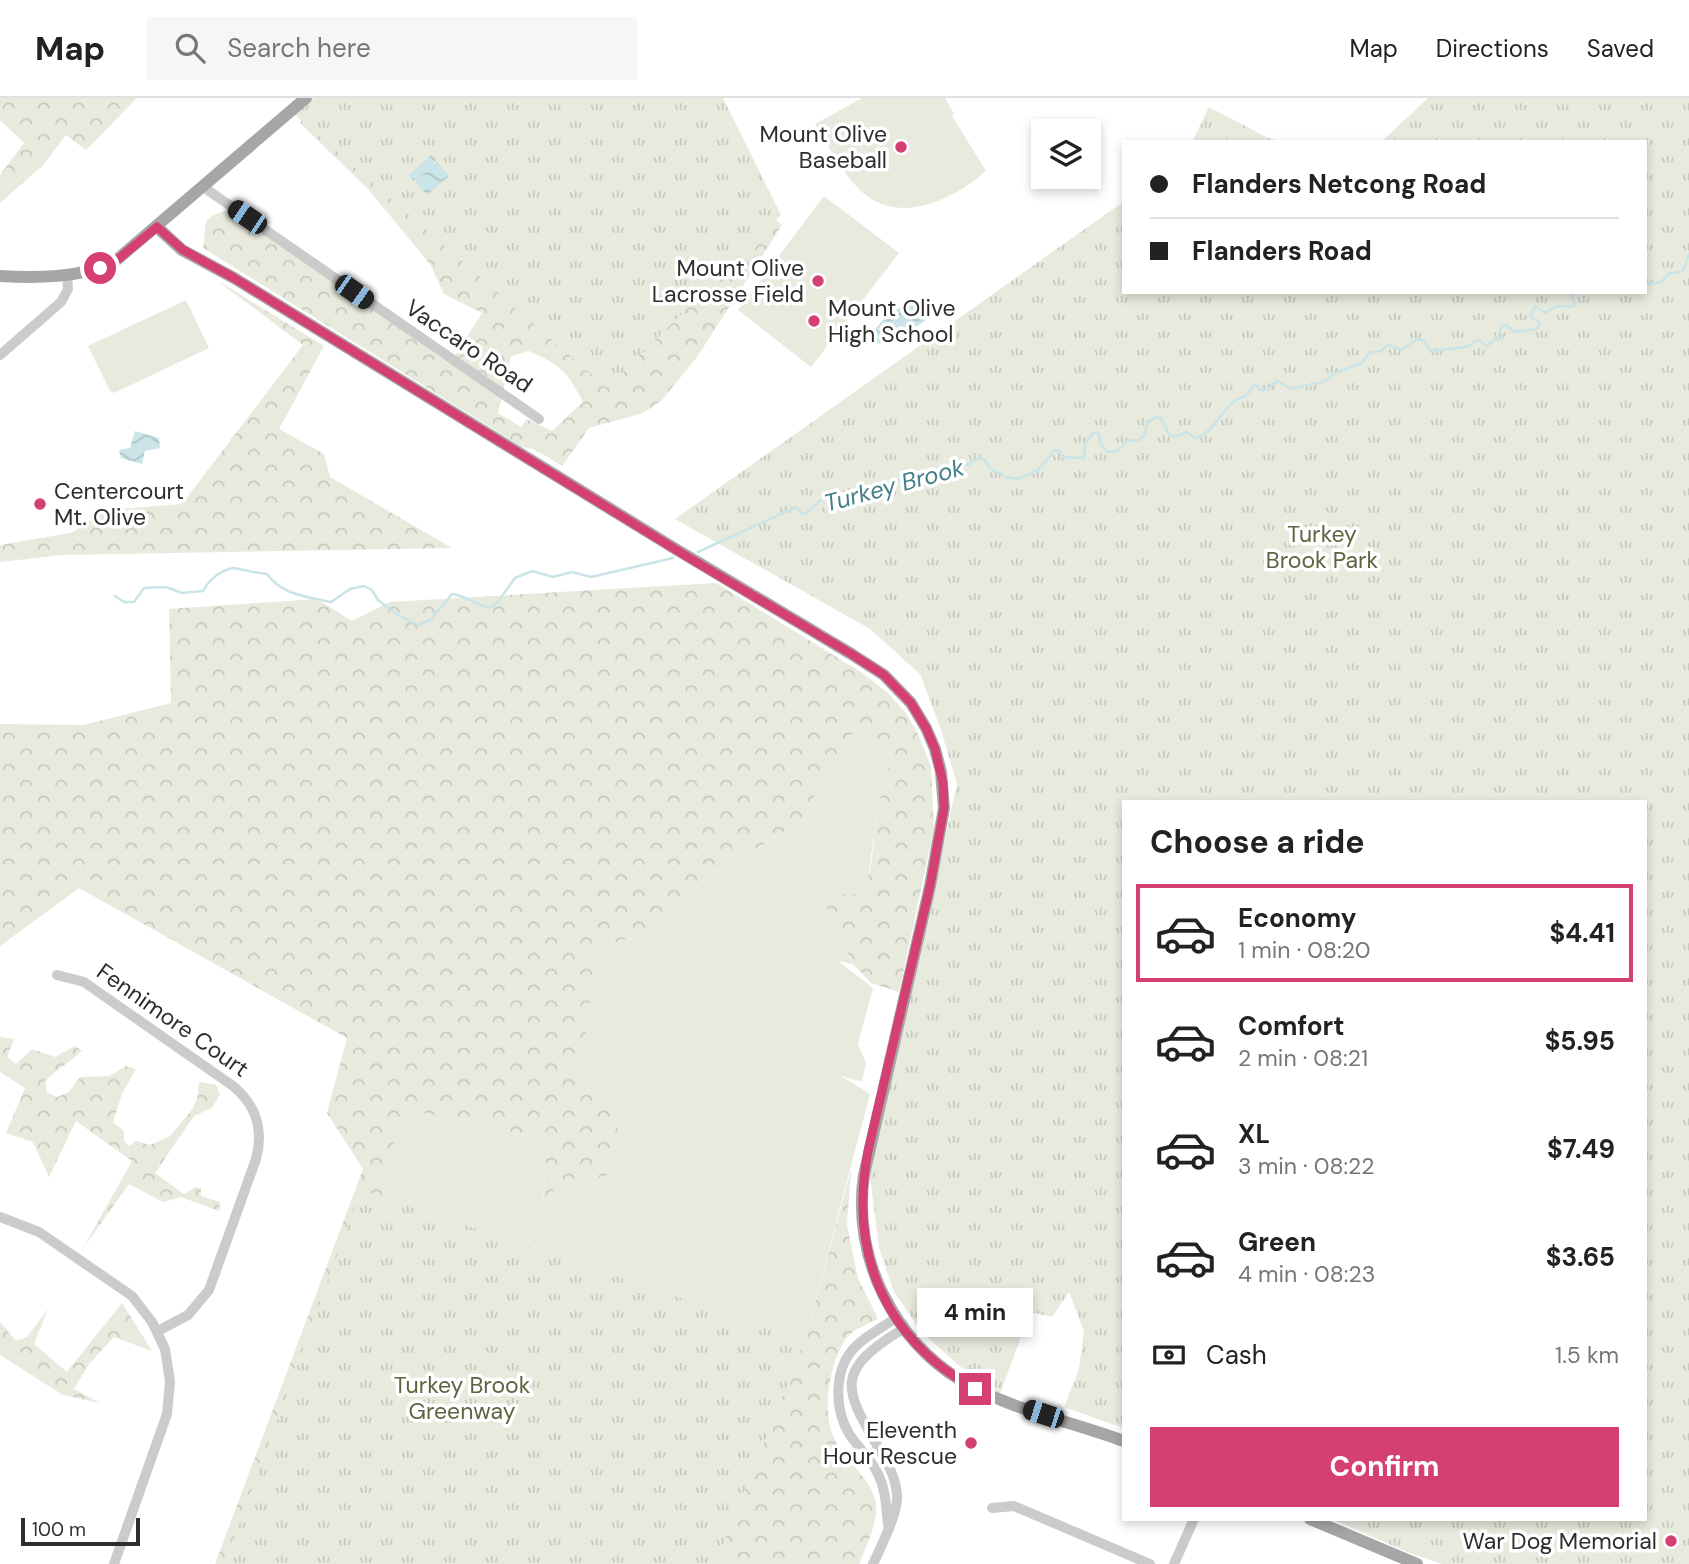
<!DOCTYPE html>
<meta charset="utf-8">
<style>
:root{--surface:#fff;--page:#f6f6f6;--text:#222;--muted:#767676;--line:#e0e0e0;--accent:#d44072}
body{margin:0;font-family:"DM Sans",sans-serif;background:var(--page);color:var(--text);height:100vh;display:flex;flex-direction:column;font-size:26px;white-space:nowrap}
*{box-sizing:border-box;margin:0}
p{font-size:23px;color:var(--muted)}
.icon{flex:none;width:38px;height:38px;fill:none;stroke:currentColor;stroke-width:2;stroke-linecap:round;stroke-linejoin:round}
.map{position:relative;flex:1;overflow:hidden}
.drawer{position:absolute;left:1122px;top:702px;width:525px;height:721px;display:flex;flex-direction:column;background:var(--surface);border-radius:0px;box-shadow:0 4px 10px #0003}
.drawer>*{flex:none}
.guide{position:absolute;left:1122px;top:42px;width:525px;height:154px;border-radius:0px;box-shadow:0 4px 10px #0003;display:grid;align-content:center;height:154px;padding:0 28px;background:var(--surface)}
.tools{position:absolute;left:1031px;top:21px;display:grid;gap:14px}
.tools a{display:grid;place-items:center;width:70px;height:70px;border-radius:0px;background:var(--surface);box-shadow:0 4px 10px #0003;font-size:35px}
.scale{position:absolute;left:21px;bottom:18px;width:119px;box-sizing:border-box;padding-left:7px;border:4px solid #2e2e2e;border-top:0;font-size:19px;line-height:24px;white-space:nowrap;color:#2e2e2e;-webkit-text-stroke:5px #fff;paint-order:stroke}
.end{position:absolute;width:32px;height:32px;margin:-16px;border:9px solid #d44072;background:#fff;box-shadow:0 0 0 4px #fff}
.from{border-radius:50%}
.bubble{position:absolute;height:49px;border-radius:0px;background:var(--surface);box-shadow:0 4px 10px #0003;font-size:23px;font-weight:700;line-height:49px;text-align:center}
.car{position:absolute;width:21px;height:42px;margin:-21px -10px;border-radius:9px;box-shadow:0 0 5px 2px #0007;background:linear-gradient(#222 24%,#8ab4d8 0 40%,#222 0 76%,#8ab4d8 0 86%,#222 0)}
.guide b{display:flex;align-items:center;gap:24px;height:66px;font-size:26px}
.guide b+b{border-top:2px solid var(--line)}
.guide i{width:18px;height:18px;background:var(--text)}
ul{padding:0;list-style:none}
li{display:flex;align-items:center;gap:21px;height:98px;margin:0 14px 10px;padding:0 14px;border:4px solid transparent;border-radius:0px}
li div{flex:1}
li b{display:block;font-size:26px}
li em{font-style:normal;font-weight:700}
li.on{border-color:var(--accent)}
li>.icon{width:63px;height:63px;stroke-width:1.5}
h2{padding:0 28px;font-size:32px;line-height:84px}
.pay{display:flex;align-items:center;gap:18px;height:77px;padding:0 28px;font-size:26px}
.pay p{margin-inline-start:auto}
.action{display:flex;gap:14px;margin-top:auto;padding:14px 28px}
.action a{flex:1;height:80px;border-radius:0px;background:var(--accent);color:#fff;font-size:28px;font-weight:700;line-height:80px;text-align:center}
header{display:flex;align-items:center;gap:42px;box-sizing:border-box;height:98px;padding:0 35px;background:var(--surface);border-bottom:2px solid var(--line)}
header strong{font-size:33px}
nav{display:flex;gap:38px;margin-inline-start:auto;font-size:24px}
.search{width:490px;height:63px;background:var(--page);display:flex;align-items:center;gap:18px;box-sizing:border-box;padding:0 24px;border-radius:0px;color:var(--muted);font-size:26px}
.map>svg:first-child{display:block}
.green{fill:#e7eadd}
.forest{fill:url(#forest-crowns);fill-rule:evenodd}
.park{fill:url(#park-tufts)}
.water{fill:url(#water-waves)}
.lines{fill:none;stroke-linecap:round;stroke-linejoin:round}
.stream{stroke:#cae4e8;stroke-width:2.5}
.minor{stroke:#cbcbcb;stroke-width:10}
.major{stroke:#a6a6a6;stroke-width:12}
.route{stroke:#d44072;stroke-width:9}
.poi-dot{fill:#d44072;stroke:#fff;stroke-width:2.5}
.labels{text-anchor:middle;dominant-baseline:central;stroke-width:7;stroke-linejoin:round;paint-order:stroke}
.poi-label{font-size:23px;fill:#2e2e2e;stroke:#fff;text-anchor:end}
.street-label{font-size:23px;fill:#2e2e2e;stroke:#fff}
.park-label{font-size:23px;fill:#5b653f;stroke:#fff}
.water-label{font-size:24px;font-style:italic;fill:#437f88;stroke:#fff}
</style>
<header>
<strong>Map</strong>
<div class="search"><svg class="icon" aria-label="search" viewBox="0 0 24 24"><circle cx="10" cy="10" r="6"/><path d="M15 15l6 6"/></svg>Search here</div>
<nav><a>Map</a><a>Directions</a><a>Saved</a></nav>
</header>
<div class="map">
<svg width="1689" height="1466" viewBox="0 0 1689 1466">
<defs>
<pattern id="forest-crowns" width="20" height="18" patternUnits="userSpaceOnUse" patternTransform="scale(1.75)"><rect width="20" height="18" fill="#e7eadd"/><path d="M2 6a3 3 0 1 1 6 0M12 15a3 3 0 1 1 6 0" fill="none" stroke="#c6c9be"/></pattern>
<pattern id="park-tufts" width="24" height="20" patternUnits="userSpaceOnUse" patternTransform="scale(1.75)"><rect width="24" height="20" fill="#e7eadd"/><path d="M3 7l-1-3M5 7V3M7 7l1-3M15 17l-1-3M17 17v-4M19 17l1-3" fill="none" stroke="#c6c9be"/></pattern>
<pattern id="water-waves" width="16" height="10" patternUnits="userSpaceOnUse" patternTransform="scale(1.75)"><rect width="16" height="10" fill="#cae4e8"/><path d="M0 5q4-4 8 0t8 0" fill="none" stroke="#aec4c7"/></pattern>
</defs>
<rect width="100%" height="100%" fill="#fff"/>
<path class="green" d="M862 0H945L954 16 952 18 986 73C952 103 894 130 857 89 840 71 828 47 815 26Z
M824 98 899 155 811 269 738 212Z
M186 202 209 250 114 295 110 293 88 248Z
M859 627 892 657 877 714 868 780 864 791 859 797 826 808 853 866 838 863 873 890 858 946 866 965 862 984 841 978 870 996 805 1242 305 1254 406 1010 506 1032 547 1046 543 1107 560 1082 606 1079 621 1017 579 983 598 850 657 832 699 786 804 721 831 663Z"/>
<path class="forest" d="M0 0H137L86 52 66 37 44 66 0 105V77L24 45 0 22Z
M310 14 761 108 782 127 697 259 662 302 643 315 589 330 562 368 534 351 522 349 203 150C208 124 198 121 228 112L296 157 450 266 482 215 444 196 430 166 368 91 300 25ZM529 253C562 268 566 272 583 304L552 333 527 321 521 329 498 315 511 258Z
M215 181 324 248 279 331 324 356 330 379 452 450 62 457 0 464V447L71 435 106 412 182 406 303 247Z
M716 485 864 576 889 596 906 615 919 638 931 669 934 731 899 894 871 885 853 866 826 808 843 796 859 797C875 776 872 741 877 716 880 696 887 677 892 657L859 627 831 663 804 721 699 786 657 832 598 850 579 983 621 1017 606 1079 560 1082 543 1109 547 1046 506 1032 406 1011 395 1041 380 1110 743 1293 805 1242 851 1072 847 1127 858 1180 878 1221C868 1226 851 1232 846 1241 829 1264 820 1320 837 1345 848 1363 866 1378 874 1398 882 1418 866 1448 859 1466H215L363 1071 327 1015 347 940 79 790 0 848V626L84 627 171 605 169 511 317 501 352 523 390 504Z
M0 939 14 941 7 959 16 966 32 951 55 959 75 948 82 953C69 965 57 971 45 983L47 994 57 999 69 994 80 979 109 978 126 968 136 971 122 996 113 1024 124 1033V1043L129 1048 136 1043 150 1047 170 1038 191 1013 197 1002 199 984 216 987 220 996 212 1010 194 1018 155 1075 184 1096 196 1089 201 1091V1098L220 1104 219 1113 181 1099 163 1104 129 1086 82 1152 132 1063 76 1023 49 1079 33 1044 6 1035 25 990 0 974Z
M122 1205 152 1253 114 1239 89 1266 74 1291 100 1305 63 1297 0 1257V1224L16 1243 27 1239 48 1211 34 1246 67 1274Z"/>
<path class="park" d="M314 0H723L781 117 607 290 295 17Z
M1428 0H1689V1466H1442L1407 1454 1332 1421H1645V704H1124L1123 1330 1064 1309 1079 1271 1084 1233 1069 1194 1052 1219 1030 1214 1000 1296 958 1267 921 1233 894 1194 879 1150 870 1078 957 686 940 629 920 576 870 531 675 421 1123 104 1124 194H1645V44H1381Z
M1209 9 1268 40 1284 44H1192Z
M361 1092 805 1242 715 1466H225Z"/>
<path class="water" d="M431 57 436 62 432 66 433 67 437 64 449 78 427 97 415 84 430 70 413 83 409 77Z
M907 206C916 207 925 213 925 223L892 244 874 246 870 240C877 225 892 212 907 206Z
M135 333 159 340 160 350 145 353 142 366 121 360 119 352 130 350Z"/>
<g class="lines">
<path class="stream" d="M1645 186C1657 185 1661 187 1668 176L1683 173 1689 156
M698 454 796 409 802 415 806 416 821 402 879 392 889 385 920 377 956 365 968 367 979 360 984 361 991 371 1006 379 1017 381 1037 373 1055 352 1060 353 1062 359 1084 360 1085 346 1094 334 1099 336 1100 344 1107 354C1117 354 1121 352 1126 343L1140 342 1144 338 1147 325 1156 319 1161 320 1170 338 1174 339 1187 334 1195 340C1217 335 1223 303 1246 298L1255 286 1261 292 1268 291 1277 283 1292 291 1323 284 1337 274 1362 265 1369 255 1381 253 1388 247 1402 252 1417 241 1424 243 1431 253 1466 249 1479 242 1487 248 1494 242 1503 240 1500 234 1501 228 1506 227 1515 234 1537 231 1540 225 1530 218 1535 208 1545 215 1557 208 1573 209 1575 207 1571 194
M115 498 124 504H134L144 490 166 489 182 495 203 493C209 482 220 472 234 470 236 470 260 476 267 476 282 497 308 499 331 504L350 491 364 488 372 492 378 502 396 516 418 527 430 522 452 496C466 498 476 507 490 510L497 505 515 480 532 473 553 479 572 474 591 479 673 460"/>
<path class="minor" d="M205 87 209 93 539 321
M0 257 61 204 68 191 67 176
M57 877 84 884 233 988C256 1007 264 1032 256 1061L209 1192 188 1217 158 1233
M0 1119 39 1134 132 1198 152 1224 165 1251 170 1283 167 1316 114 1466
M992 1410 1014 1408 1150 1466
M888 1427C886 1408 886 1391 877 1374 870 1359 857 1349 848 1334 834 1309 834 1269 856 1248 867 1237 883 1229 896 1220
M873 1466C881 1448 899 1414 897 1396 896 1381 890 1369 882 1356 846 1293 830 1275 903 1231
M1174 1466 1194 1421"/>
<path class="major" d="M157 129 182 152 234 180 674 450 853 557 884 577 911 605 926 630 935 651 941 674 944 710 930 788 864 1077C858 1117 865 1160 883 1196 935 1301 1024 1307 1124 1343
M0 178C37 180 79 180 113 165L306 0
M1310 1421 1417 1466"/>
</g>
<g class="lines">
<path class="route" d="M100 170 117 162 157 129 183 152 234 180 691 461 853 557 884 577 911 605 926 630 935 651 943 685 944 710 930 788 868 1053C849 1154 883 1240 975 1291"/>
</g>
<g class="poi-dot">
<circle cx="901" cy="49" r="7"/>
<circle cx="818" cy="183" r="7"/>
<circle cx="814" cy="223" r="7"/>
<circle cx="40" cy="406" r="7"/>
<circle cx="971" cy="1345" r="7"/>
<circle cx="1671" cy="1443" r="7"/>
</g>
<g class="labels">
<g class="poi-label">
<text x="887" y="36">Mount Olive<tspan x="887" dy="26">Baseball</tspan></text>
<text x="804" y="170">Mount Olive<tspan x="804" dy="26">Lacrosse Field</tspan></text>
<text x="828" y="210" text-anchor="start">Mount Olive<tspan x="828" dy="26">High School</tspan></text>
<text x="54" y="393" text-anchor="start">Centercourt<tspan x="54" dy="26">Mt. Olive</tspan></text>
<text x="957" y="1332">Eleventh<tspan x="957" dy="26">Hour Rescue</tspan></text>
<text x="1657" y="1443">War Dog Memorial</text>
</g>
<g class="street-label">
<text transform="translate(469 248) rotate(34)">Vaccaro Road</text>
<text transform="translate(173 922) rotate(35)">Fennimore Court</text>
</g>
<g class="park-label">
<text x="1322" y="436">Turkey<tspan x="1322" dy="26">Brook Park</tspan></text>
<text x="462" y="1287">Turkey Brook<tspan x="462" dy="26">Greenway</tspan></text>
</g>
<g class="water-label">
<text transform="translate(894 387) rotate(-15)">Turkey Brook</text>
</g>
</g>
</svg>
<div class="tools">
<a><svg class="icon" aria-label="layers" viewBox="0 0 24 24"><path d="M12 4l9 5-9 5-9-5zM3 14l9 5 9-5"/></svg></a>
</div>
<div class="scale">100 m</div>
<i class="end from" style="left:100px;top:170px"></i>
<i class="end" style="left:975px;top:1291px"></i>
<div class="bubble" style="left:917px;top:1190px;width:116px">4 min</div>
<i class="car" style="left:247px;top:119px;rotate:304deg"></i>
<i class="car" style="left:354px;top:194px;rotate:125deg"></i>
<i class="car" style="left:1043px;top:1316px;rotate:288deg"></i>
<div class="guide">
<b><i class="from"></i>Flanders Netcong Road</b>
<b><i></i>Flanders Road</b>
</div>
<section class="drawer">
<h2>Choose a ride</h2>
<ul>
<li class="on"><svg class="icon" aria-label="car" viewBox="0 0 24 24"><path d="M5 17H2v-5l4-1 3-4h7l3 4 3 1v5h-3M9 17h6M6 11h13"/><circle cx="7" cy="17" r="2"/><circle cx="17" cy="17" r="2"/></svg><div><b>Economy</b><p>1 min · 08:20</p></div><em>$4.41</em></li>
<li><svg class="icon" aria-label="car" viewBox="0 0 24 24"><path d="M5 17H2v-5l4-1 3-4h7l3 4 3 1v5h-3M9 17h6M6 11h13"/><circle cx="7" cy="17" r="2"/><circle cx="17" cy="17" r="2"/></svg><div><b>Comfort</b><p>2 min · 08:21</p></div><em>$5.95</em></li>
<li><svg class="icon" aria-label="car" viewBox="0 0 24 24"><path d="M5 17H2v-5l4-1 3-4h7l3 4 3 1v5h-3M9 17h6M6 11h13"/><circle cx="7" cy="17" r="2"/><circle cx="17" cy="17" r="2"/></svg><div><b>XL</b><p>3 min · 08:22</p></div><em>$7.49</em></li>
<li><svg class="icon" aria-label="car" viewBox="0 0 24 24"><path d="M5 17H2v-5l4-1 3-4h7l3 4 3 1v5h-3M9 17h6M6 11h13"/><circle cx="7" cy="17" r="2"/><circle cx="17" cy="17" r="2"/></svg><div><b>Green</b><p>4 min · 08:23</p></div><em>$3.65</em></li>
</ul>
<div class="pay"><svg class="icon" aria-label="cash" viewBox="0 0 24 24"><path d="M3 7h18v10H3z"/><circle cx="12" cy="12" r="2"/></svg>Cash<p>1.5 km</p></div>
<div class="action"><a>Confirm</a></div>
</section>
</div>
